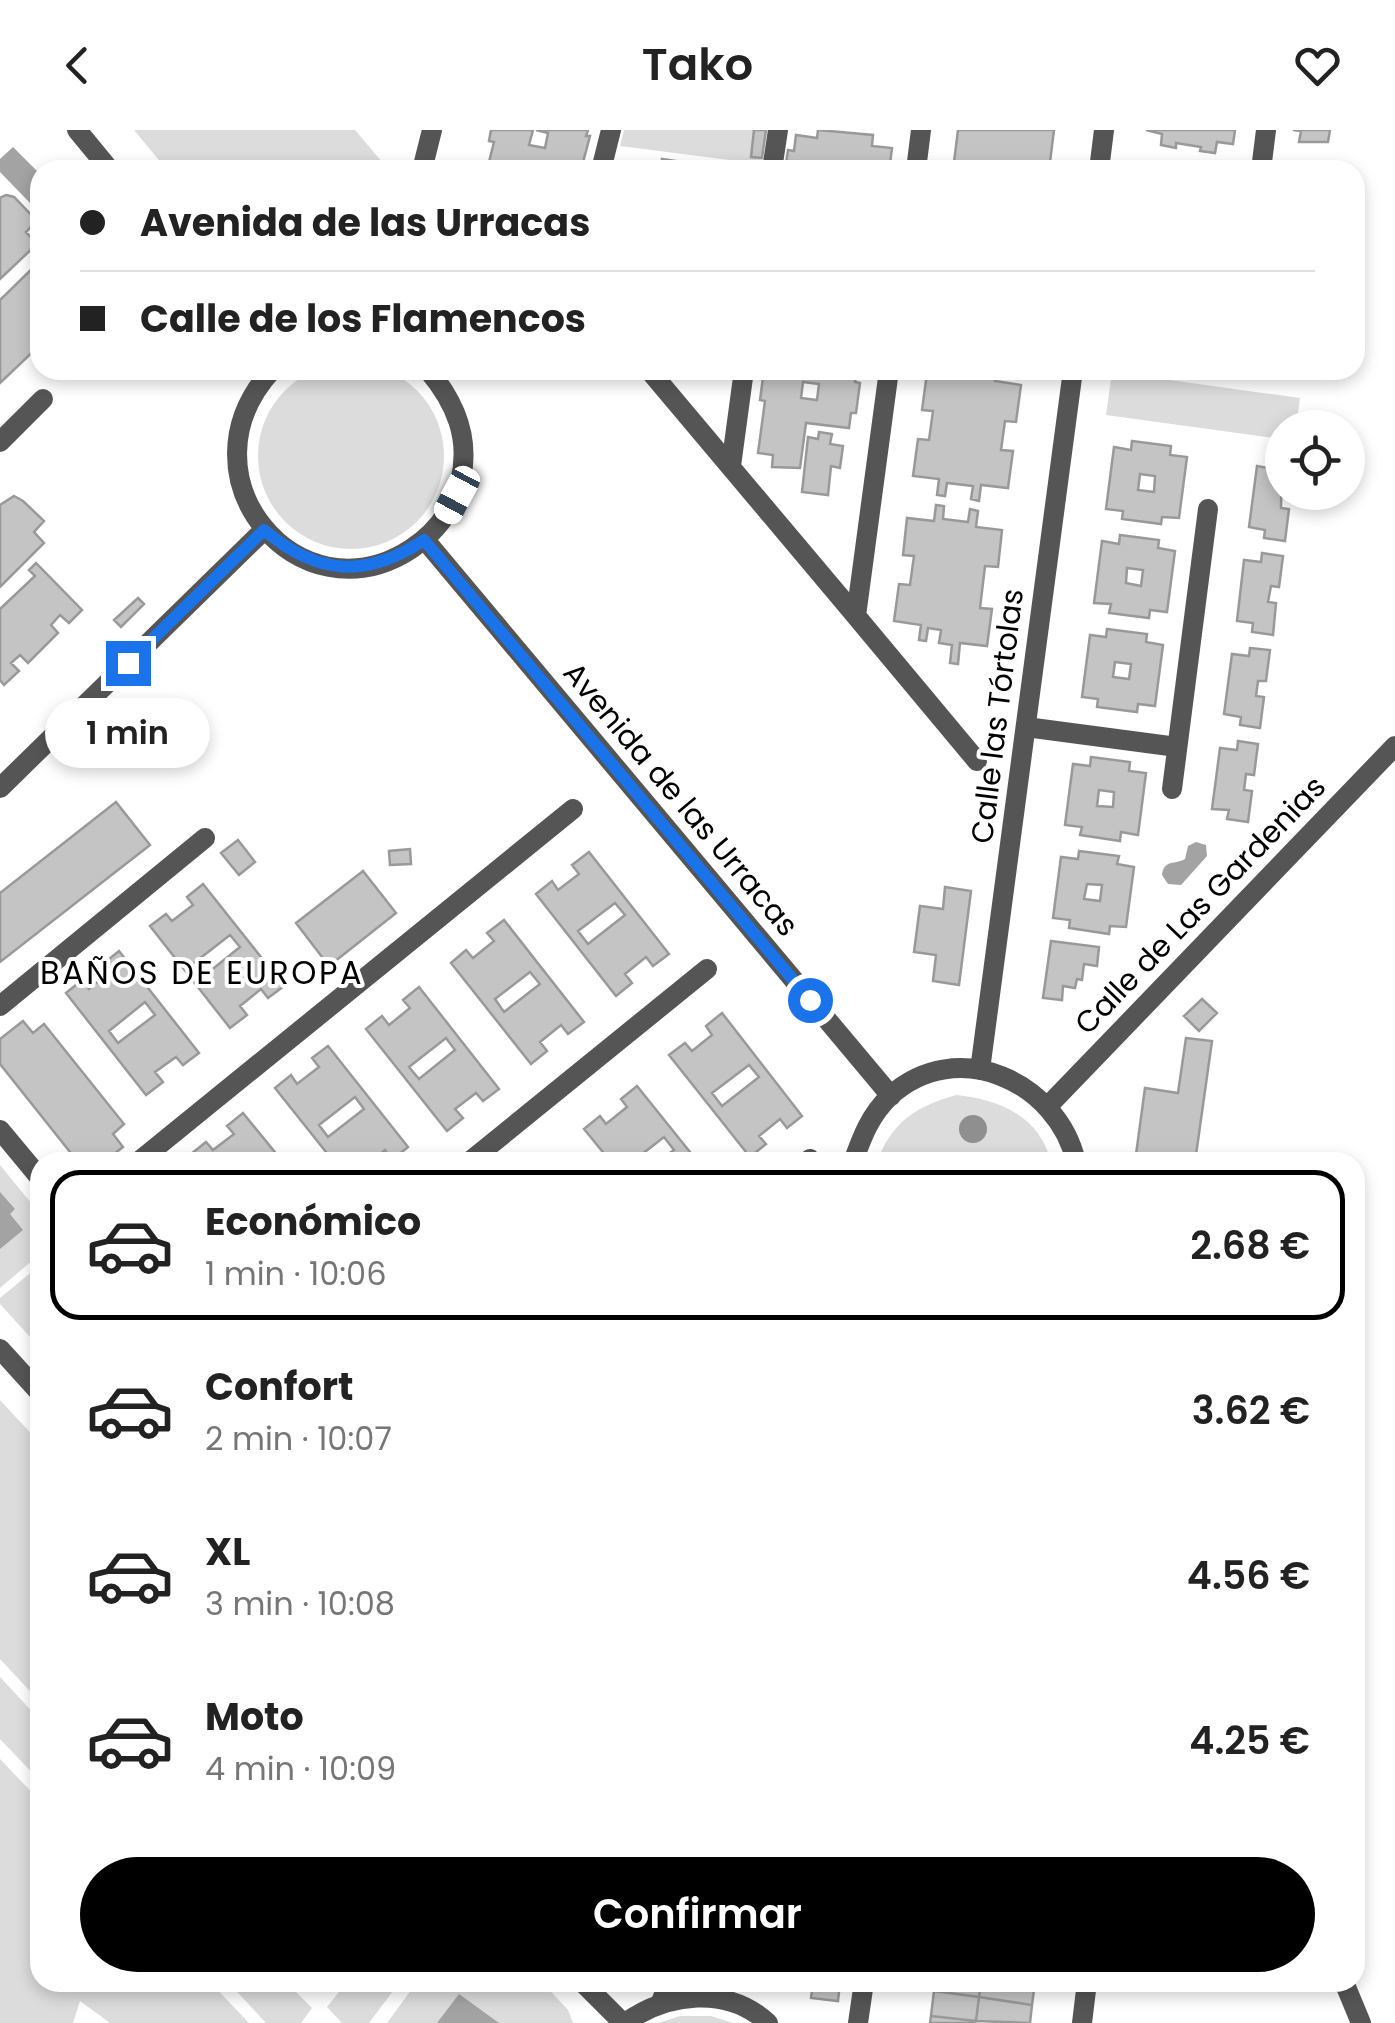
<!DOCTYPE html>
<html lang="es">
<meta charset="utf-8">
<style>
:root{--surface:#fff;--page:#f6f6f6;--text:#222;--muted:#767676;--line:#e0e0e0;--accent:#000}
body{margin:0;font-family:Poppins,sans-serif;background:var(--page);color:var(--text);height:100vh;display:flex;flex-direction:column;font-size:38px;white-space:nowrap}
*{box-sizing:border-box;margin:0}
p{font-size:32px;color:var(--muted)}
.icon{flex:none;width:55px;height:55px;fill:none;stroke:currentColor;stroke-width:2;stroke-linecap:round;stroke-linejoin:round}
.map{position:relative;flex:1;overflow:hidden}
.drawer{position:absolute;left:30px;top:1022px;width:1335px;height:840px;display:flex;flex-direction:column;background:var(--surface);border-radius:30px;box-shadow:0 5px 15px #0003}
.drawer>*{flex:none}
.top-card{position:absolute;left:30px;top:30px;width:1335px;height:220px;border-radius:30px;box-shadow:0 5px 15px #0003;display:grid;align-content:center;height:220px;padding:0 50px;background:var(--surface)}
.tools{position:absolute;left:1265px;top:280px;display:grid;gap:20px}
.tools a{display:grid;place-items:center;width:100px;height:100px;border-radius:50%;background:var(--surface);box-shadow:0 5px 15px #0003;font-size:50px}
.end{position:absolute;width:45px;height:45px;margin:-22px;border:12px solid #1a73e8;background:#fff;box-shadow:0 0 0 5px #fff}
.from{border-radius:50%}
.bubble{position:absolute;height:70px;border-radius:35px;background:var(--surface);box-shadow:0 5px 15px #0003;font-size:32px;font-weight:600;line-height:70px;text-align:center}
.car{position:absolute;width:30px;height:60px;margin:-30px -15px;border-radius:12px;box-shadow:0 0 8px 2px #0007;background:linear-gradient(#fff 24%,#345 0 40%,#fff 0 76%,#345 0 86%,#fff 0)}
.top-card b{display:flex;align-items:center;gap:35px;height:95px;font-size:38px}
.top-card b+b{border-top:2px solid var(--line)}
.top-card i{width:25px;height:25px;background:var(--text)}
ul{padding:18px 0 0;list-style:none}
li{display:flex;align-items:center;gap:30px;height:150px;margin:0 20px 15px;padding:0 30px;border:5px solid transparent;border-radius:30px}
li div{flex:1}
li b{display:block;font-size:38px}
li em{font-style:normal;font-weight:600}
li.current{border-color:var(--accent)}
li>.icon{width:90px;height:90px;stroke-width:1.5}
.button{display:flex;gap:20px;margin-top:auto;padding:20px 50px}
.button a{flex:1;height:115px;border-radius:60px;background:var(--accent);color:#fff;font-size:40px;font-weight:600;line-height:115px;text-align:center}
header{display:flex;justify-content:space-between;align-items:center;height:130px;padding:0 50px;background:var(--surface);font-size:45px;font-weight:600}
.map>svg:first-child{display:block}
.green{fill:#dcdcdc}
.water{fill:#a3a3a3}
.building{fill:#c4c4c4;stroke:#999;stroke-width:2.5;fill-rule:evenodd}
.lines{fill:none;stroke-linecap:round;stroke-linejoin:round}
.lane{stroke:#555;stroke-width:20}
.street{stroke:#555;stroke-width:20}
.tree{fill:#8f8f8f}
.route{stroke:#1a73e8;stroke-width:12}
.labels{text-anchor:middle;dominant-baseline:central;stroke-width:8;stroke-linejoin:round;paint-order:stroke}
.street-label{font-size:30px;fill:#000;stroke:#fff}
.neighbourhood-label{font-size:32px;letter-spacing:2.5px;fill:#000;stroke:#fff}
</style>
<header><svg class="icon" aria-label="back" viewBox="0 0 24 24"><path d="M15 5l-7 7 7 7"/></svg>Tako<svg class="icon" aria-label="heart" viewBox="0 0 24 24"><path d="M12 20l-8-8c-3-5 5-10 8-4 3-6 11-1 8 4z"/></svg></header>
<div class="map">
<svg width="1395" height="1893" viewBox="0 0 1395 1893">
<rect width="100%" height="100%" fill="#fff"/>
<path class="green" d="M134 0H355L389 40H167Z
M624 0H766L761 34 620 16Z
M258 326a93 93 0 1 1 186 0a93 93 0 1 1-186 0Z
M1112 242 1300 268 1296 297 1282 298V309L1106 285Z
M956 965C998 969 1040 986 1051 1032H877C891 993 916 976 956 965Z
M0 1035 40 1084V1124L0 1158Z
M40 1135V1218L0 1174V1168Z
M0 1270 40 1313V1572L0 1529Z
M0 1547 40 1590V1651L0 1609Z
M0 1629 40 1671V1852L211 1853 249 1893H110L80 1871 73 1893H0Z
M417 1852 543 1853 568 1880 573 1893H387Z
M229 1853H287L312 1878 301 1893H266Z
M346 1853V1852L399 1853 369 1893H342L327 1877Z
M680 1886H711L733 1893H658Z"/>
<path class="water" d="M13 17 40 44V65L31 74 0 42V29Z
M1196 712 1206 715 1207 726 1181 755 1168 754 1162 745C1164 729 1175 735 1185 729L1188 716Z
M0 1062 15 1079 10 1084 23 1100 0 1119Z
M459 1864 499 1893H437Z"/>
<path class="building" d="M491 0H533L529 15 545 18 548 3 536 0H588L586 6H590L582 36 577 35 576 40H487L494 12 489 11Z
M754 0H766L762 28 751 27Z
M818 0 873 5 872 16 892 18 890 34 894 35V40H785L788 20 794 21 796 5 817 8Z
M958 0H1054L1049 40H953Z
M1146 0H1235L1233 14 1217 12 1215 23 1200 21 1201 17 1176 13V18L1161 15 1162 4Z
M1293 0H1330L1328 12H1299L1301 1Z
M662 29 717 37 716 40H645H660Z
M6 65 14 67 37 91 26 102 37 114 0 149V68Z
M40 131V215L0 253V170Z
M764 240H857L855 252 860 253 856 283H851L849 298 806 293 800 338 772 337 773 325 758 323 765 271 760 270ZM803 252 819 254 817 270 801 268Z
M954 240 987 248 988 240H996L995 251 1021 255 1016 292 1005 291 1001 320 1013 321 1008 358 981 355 979 371 971 369 973 356 947 353 945 366 937 365 939 349 913 346 918 309 929 310 933 281 922 280 927 243 953 246Z
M819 302 832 304 830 314 843 316 840 338 831 336 828 365 802 362 808 307 818 309Z
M1132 311 1171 316 1170 325 1187 327 1179 388 1162 387 1161 394 1122 389 1123 381 1106 379 1114 317 1131 320ZM1140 344 1155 346 1154 362 1138 360Z
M1274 330 1282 331 1281 378 1289 379 1285 411 1264 408 1265 400 1249 397 1257 336 1273 339Z
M14 366 23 371 44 391 34 402 44 413 0 457V375Z
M936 375 944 376 943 389 968 392 970 379 978 381 976 397 1002 400 998 437 985 436 980 478 992 479 987 516 960 513 958 534 950 533 952 515 939 513 941 500 928 498 926 511 919 510 921 495 894 491 899 454 910 455 914 426 903 425 907 388 934 391Z
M1120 405 1159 410 1158 418 1175 421 1167 482 1150 480 1149 488 1109 483 1111 474 1094 473 1102 411 1119 414ZM1127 438 1143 440 1141 456 1126 453Z
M1262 423 1283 426 1279 457 1271 456 1268 472 1276 473 1273 505 1252 502 1253 493 1237 491 1244 430 1261 432Z
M36 433 82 480 69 493 60 485 51 495 58 503 28 533 20 525 11 533 19 541 4 555 0 550V479L35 446 29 440Z
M138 468 144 474 121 497 114 490Z
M1107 499 1147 504 1146 512 1163 515 1155 576 1138 574 1137 582 1097 577 1098 569 1082 567 1090 505 1106 507ZM1115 532 1131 534 1129 549 1113 547Z
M1250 518 1270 520 1266 551H1258L1256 566 1264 567 1260 598 1240 595 1241 587 1224 584 1232 524 1249 526Z
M1238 611 1258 614 1254 645 1246 644 1244 660 1252 661 1248 692 1227 689 1229 680 1212 679 1220 618 1237 620Z
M1091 627 1130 632 1129 641 1146 643 1138 705 1121 702 1120 711 1080 705 1082 697 1065 695 1073 634 1090 636ZM1099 660 1114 662 1113 677 1097 676Z
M116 672 150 715 0 832V763Z
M238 710 255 732 239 745 221 723Z
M410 719 411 734 390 735 389 721Z
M1079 721 1119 726 1117 734 1134 737 1126 797 1110 796 1109 804 1069 798 1070 790 1053 788 1061 727 1078 729ZM1087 754 1102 755 1100 771 1084 769Z
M589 722 669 824 653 836 646 827 625 844 632 853 616 866 536 764 552 751 558 760 579 744 572 735ZM615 773 625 785 588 814 578 801Z
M363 741 396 783 329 836 296 793Z
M203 754 284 856 268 868 261 859 240 876 247 885 230 898 150 796 166 784 172 791 193 775 187 767ZM230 805 240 817 204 846 194 833Z
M945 757 971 761 959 855 933 851 936 825 914 822 920 776 943 779Z
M504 790 584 892 568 904 561 895 540 912 547 921 531 934 451 833 466 820 473 828 494 811 487 803ZM530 842 540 854 504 882 495 869Z
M1051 811 1099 817 1097 836 1084 834 1082 850 1077 849 1075 858 1063 856 1062 870 1043 868Z
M119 821 199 923 183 935 176 927 155 942 163 952 146 965 66 863 82 850 89 859 109 842 103 834ZM145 872 155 885 118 913 109 901Z
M419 857 499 959 483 971 476 963 455 979 463 988 447 1001 366 899 382 886 389 895 410 878 403 870ZM446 908 455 920 419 949 409 937Z
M1202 869 1217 883 1199 901 1184 886Z
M722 883 802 986 787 998 780 989 759 1006 766 1014 750 1027 669 925 685 913 692 921 712 905 706 896ZM749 935 759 947 722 976 712 963Z
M23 891 33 903 44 894 124 994 113 1004 123 1017 104 1032H78L0 934V909Z
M1186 908 1212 911 1195 1032H1135L1145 958 1178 963Z
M328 916 408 1017 392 1030 385 1020 370 1032H334L275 958 291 945 297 954 319 937 312 928ZM355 967 364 979 328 1007 319 995Z
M637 956 698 1032H657L674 1020 664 1007 632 1032H611L584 999 600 986 606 994 627 977 621 969Z
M243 983 283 1032H197L191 1024 206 1012 213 1020 234 1004 227 996Z
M813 1852H840L838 1871 811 1868Z
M935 1852H981L979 1867 934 1861Z
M981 1852H1035L1032 1875 979 1867Z
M934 1861 979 1867 976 1891 931 1886Z
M979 1867 1032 1875 1030 1893 976 1891Z
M931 1886 976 1891 975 1893H930Z"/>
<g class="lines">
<path class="lane" d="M601 40 611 0
M772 40 778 0
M916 40 921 0
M1261 40 1266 0
M649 240 856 486 889 240
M0 312 43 269
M731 336 744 240
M856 486 977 631
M1026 597 1177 617
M1172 659 1208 379
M0 876 205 708
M0 1000 40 1048
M138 1032 573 679
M469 1032 707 839
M806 1032 810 1029
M661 1872 669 1852
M858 1893 864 1852
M1082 1893 1087 1852"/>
<path class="street" d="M77 0 110 40
M422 40 432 0
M1099 40 1104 0
M272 240C175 346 299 492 411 419 435 403 453 380 460 352 471 309 456 273 428 240
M425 410 891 966
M0 658 264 400
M980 940 1073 240
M1049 975 1395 616
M853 1032C862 1007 870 985 890 966 957 905 1058 952 1076 1032
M0 1219 40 1263
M582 1852 623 1893
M1344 1852 1361 1893
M625 1893C667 1863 727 1855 768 1893"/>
</g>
<circle class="tree" cx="973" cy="999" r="14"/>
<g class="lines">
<path class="route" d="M128 533 264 400C317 445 366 449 424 410L810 870"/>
</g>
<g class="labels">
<g class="street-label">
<text transform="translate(997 586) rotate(-83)">Calle las Tórtolas</text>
<text transform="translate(681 669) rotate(50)">Avenida de las Urracas</text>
<text transform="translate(1200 775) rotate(-46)">Calle de Las Gardenias</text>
</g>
<g class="neighbourhood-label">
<text x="202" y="842">BAÑOS DE EUROPA</text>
</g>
</g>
</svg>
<div class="tools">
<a><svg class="icon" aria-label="locate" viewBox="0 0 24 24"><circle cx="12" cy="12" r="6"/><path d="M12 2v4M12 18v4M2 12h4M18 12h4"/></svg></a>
</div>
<i class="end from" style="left:810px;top:870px"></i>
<i class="end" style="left:128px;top:533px"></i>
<div class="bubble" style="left:45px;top:568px;width:165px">1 min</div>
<i class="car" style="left:457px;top:365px;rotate:208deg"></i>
<div class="top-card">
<b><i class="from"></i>Avenida de las Urracas</b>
<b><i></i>Calle de los Flamencos</b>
</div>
<section class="drawer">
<ul>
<li class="current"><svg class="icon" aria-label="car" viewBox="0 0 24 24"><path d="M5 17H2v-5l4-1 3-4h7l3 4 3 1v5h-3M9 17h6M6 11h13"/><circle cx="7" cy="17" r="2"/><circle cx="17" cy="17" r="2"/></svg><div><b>Económico</b><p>1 min · 10:06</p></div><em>2.68 €</em></li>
<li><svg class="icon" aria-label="car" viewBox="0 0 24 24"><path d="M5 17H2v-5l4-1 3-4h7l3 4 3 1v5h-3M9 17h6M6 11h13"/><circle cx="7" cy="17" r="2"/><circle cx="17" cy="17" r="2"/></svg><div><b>Confort</b><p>2 min · 10:07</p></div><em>3.62 €</em></li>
<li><svg class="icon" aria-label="car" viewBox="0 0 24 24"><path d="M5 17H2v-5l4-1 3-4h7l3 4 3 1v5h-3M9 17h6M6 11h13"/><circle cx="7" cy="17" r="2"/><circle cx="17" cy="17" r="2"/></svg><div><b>XL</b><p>3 min · 10:08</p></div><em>4.56 €</em></li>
<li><svg class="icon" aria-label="car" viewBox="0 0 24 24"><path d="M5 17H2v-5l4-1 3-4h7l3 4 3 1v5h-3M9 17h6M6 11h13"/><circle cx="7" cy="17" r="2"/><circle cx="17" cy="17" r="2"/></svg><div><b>Moto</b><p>4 min · 10:09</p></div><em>4.25 €</em></li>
</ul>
<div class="button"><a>Confirmar</a></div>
</section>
</div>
